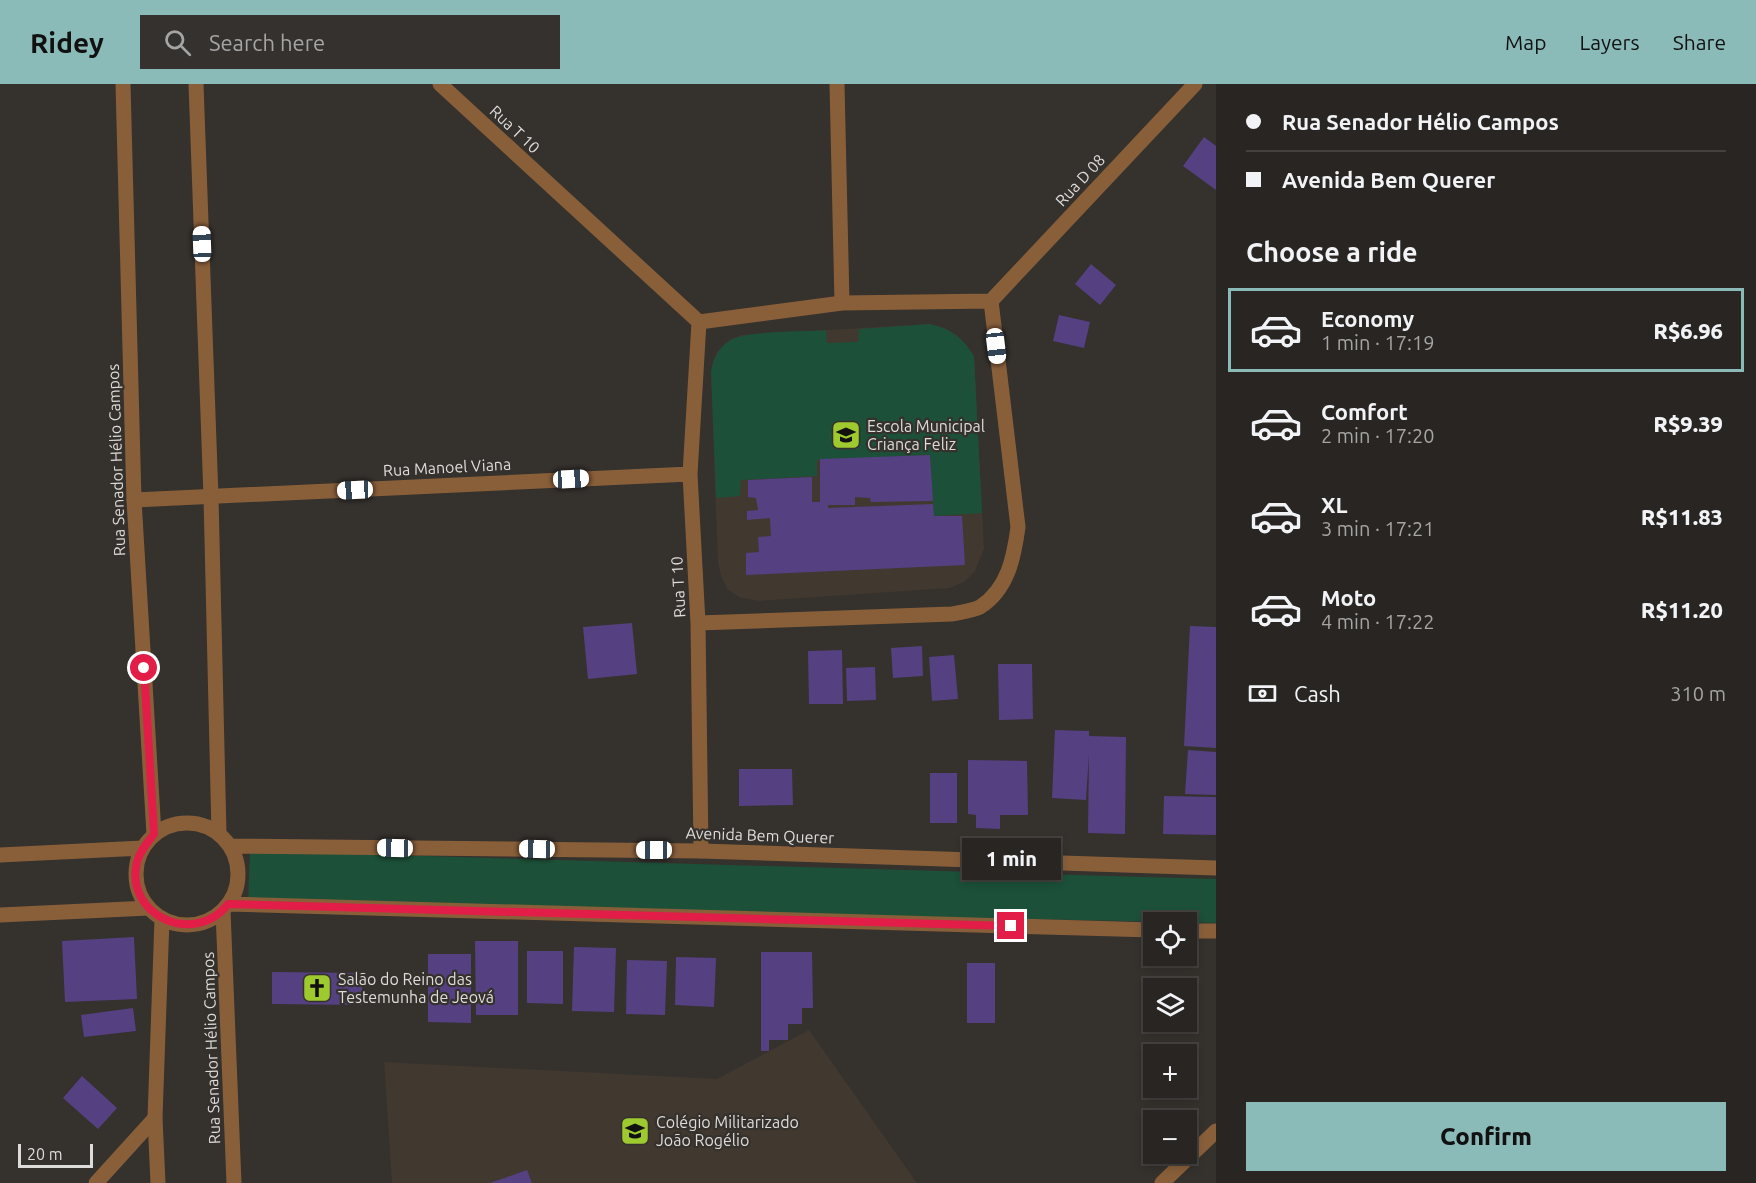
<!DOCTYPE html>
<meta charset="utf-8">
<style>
:root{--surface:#282522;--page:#34312f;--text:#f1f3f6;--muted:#a5a5a5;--line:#444240;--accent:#8bbbb9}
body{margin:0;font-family:Ubuntu,sans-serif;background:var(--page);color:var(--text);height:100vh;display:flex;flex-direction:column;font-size:22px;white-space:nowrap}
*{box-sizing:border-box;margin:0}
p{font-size:20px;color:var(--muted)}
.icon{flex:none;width:33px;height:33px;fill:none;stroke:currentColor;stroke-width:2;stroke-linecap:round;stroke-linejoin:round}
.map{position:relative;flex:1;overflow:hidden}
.drawer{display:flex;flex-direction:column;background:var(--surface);width:540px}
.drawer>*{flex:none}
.hud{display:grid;align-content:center;height:132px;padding:0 30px;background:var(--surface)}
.controls{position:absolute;left:1143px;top:828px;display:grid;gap:12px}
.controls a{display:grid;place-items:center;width:54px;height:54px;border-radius:0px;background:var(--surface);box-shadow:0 3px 9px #0003,0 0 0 2px var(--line);font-size:30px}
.scale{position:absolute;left:18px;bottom:15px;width:75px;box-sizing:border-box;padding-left:6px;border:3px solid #dedcda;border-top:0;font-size:16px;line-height:21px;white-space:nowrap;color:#dedcda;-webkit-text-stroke:4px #35312d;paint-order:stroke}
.end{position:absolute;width:27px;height:27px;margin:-14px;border:8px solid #e11d48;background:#fff;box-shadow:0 0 0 3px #fff}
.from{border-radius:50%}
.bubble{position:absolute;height:42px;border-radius:0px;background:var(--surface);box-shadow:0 3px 9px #0003,0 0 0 2px var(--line);font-size:20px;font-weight:800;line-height:42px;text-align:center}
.car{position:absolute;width:18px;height:36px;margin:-18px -9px;border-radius:8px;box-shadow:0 0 4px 2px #0007;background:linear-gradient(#fff 24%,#345 0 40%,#fff 0 76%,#345 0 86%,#fff 0)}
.hud b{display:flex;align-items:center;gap:21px;height:57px;font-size:22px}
.hud b+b{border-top:2px solid var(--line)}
.hud i{width:15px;height:15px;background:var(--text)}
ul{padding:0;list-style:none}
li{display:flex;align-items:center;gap:18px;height:84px;margin:0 12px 9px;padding:0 18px;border:3px solid transparent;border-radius:0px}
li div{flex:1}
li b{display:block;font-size:22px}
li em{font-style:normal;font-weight:800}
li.selected{border-color:var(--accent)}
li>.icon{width:54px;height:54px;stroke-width:1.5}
h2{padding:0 30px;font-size:27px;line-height:72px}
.pay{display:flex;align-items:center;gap:15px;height:66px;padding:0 30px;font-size:22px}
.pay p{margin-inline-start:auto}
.action{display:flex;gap:12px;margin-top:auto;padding:12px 30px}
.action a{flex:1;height:69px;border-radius:0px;background:var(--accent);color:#111;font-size:24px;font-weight:800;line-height:69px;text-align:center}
header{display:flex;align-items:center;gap:36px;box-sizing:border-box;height:84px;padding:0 30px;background:var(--accent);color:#111}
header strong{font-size:28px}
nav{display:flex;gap:33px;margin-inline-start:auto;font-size:21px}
.search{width:420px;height:54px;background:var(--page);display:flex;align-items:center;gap:15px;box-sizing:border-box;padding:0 21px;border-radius:0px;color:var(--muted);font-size:22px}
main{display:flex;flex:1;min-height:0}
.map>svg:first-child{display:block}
.built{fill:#413830}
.green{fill:#1c5038}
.building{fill:#554082}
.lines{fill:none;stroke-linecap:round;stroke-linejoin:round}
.minor{stroke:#895f3a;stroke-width:15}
.tertiary{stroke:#895f3a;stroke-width:15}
.route{stroke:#e11d48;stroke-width:8}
.labels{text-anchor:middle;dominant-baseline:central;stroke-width:4.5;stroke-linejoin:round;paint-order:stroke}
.street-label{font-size:16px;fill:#dedcda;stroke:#35312d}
.poi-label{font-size:16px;fill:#dedcda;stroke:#35312d;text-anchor:start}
</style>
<header>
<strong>Ridey</strong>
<div class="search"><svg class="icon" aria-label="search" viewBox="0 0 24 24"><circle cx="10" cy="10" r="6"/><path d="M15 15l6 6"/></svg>Search here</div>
<nav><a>Map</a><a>Layers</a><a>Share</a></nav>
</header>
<main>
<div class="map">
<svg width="1216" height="1099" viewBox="0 0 1216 1099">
<rect width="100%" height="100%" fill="#35312d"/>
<path class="built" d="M930 240 945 244 957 251 966 260 974 272 984 465 975 487 964 498 950 504 759 517 739 513 727 505 721 492 718 478 711 288 713 277 717 268 731 255 741 251Z
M809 946 917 1099H392L384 978 717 995Z"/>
<path class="green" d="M930 240C951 245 963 254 974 272L982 429 934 432 930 371 817 376V392L741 396 740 412 716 414 711 288C713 276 718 264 729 257 745 246 804 248 826 246L827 259 858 258 859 245Z
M250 767 1216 795V839L248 819Z"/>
<path class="building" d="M1204 53 1216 62V106L1183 82Z
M1091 180 1116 201 1100 221 1075 200Z
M1059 231 1090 238 1084 264 1053 257Z
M930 371 933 417 871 418 870 414 855 413V421H828V424L933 420 934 432H962L965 481 746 491V469L759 468 758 453 771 452 770 434 747 436V427L758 426 756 414 748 413V396L812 393V418H820V375Z
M632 539 637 590 588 595 583 543Z
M1190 542 1216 543V664L1184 662Z
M922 562 923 592 893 594 891 564Z
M842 566 843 620H809L808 567Z
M954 571 958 615 932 617 929 573Z
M998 580H1032L1033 635 999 636Z
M875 583 876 616 847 617 846 584Z
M1055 646 1089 647V652L1126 653 1125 750 1088 749 1089 670 1086 716 1052 714Z
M1188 666 1216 668V711L1185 710Z
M968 676 1027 677 1028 731H1000V745L976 744V731L968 730Z
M739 685H792L793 721 739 722Z
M930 689H957V739H930Z
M1164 712 1216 713V751L1163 750Z
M134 853 137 915 65 918 62 857Z
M475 857H518V931H476Z
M574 863 616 864 614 928 572 927Z
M527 867H563V920L527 919Z
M761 868H812L813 924H802V940H788V956H769V967H761Z
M428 870H471V939L428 938Z
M676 873 716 874 714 923 675 921Z
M627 876 667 877 665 931 626 930Z
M967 879H995V939H967Z
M272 888 362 889V921L272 920Z
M133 924 136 947 84 953 81 931Z
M82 992 117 1024 98 1045 63 1014Z
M527 1086 532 1099H490Z"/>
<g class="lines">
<path class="minor" d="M440 0 699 238
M837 0 842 219
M991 217 1195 0
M699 238 690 390 698 539 701 767
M699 238 842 219 991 217
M134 416 690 390
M698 539 952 530C960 528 972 527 980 523 1008 505 1014 473 1018 443L991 217
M96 1099 155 1034"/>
<path class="tertiary" d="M123 0 134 416 154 750
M196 0 211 413 219 750
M136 790a51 51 0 1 1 102 0a51 51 0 1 1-102 0Z
M231 762 701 767 1216 784
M0 771 143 764
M228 820 1154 846
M223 827 234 1099
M0 831 149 824
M1186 847H1216
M158 1099 155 1034 162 835
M1162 1099 1216 1047"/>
</g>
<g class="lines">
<path class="route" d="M144 584 154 750C147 759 140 767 137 778 124 832 195 863 228 820L1011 842"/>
</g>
<defs>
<g id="school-square" transform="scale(1.5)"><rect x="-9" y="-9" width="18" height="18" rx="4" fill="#9eca2f" stroke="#35312d"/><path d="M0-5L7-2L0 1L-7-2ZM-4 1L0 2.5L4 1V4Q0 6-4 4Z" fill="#111"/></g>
<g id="church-square" transform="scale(1.5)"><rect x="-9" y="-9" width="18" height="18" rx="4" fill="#9eca2f" stroke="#35312d"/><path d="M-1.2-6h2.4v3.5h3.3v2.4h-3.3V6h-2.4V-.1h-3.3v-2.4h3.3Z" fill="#111"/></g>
</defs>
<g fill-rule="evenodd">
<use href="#school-square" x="846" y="351"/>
<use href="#church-square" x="317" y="904"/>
<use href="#school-square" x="635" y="1047"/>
</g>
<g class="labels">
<g class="street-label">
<text transform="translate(515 45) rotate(43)">Rua T 10</text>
<text transform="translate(1080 96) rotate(-47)">Rua D 08</text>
<text transform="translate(116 376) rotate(-92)">Rua Senador Hélio Campos</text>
<text transform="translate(447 383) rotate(-3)">Rua Manoel Viana</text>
<text transform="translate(678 503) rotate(-93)">Rua T 10</text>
<text transform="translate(760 751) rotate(2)">Avenida Bem Querer</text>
<text transform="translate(211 964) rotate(-92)">Rua Senador Hélio Campos</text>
</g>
<g class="poi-label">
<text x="867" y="342">Escola Municipal<tspan x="867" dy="18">Criança Feliz</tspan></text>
<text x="338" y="895">Salão do Reino das<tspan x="338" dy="18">Testemunha de Jeová</tspan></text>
<text x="656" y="1038">Colégio Militarizado<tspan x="656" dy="18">João Rogélio</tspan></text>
</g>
</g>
</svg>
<div class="controls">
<a><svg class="icon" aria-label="locate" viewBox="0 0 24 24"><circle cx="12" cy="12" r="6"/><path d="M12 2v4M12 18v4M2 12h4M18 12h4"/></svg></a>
<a><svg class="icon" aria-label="layers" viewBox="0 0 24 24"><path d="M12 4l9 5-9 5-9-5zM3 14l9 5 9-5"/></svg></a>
<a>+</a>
<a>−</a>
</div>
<div class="scale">20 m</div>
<i class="end from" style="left:144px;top:584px"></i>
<i class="end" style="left:1011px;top:842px"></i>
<div class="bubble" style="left:962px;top:754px;width:99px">1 min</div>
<i class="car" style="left:202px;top:160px;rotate:358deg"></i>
<i class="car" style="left:996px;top:262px;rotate:173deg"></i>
<i class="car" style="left:571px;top:395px;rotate:87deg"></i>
<i class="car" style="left:355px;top:406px;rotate:267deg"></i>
<i class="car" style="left:395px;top:764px;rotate:271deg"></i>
<i class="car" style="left:537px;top:765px;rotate:271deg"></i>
<i class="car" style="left:654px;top:766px;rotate:270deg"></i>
</div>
<section class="drawer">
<div class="hud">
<b><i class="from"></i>Rua Senador Hélio Campos</b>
<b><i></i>Avenida Bem Querer</b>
</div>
<h2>Choose a ride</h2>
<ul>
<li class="selected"><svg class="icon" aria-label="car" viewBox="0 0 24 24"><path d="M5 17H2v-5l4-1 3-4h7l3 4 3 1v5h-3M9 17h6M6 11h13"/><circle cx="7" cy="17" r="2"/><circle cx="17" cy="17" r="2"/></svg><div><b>Economy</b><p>1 min · 17:19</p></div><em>R$6.96</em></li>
<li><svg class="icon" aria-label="car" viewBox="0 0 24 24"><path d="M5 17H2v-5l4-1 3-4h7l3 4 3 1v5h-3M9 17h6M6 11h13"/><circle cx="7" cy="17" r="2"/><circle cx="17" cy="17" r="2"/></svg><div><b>Comfort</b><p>2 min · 17:20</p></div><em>R$9.39</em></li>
<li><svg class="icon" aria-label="car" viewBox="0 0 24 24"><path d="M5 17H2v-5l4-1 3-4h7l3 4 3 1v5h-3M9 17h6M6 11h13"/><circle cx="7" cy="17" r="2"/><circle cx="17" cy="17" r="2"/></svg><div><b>XL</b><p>3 min · 17:21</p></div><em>R$11.83</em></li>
<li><svg class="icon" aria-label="car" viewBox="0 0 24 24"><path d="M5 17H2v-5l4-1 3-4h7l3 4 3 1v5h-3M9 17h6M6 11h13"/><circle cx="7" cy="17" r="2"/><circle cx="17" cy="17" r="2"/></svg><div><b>Moto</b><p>4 min · 17:22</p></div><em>R$11.20</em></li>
</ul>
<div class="pay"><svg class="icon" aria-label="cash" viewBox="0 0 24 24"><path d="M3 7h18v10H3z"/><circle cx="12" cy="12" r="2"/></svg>Cash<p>310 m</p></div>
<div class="action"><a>Confirm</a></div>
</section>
</main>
